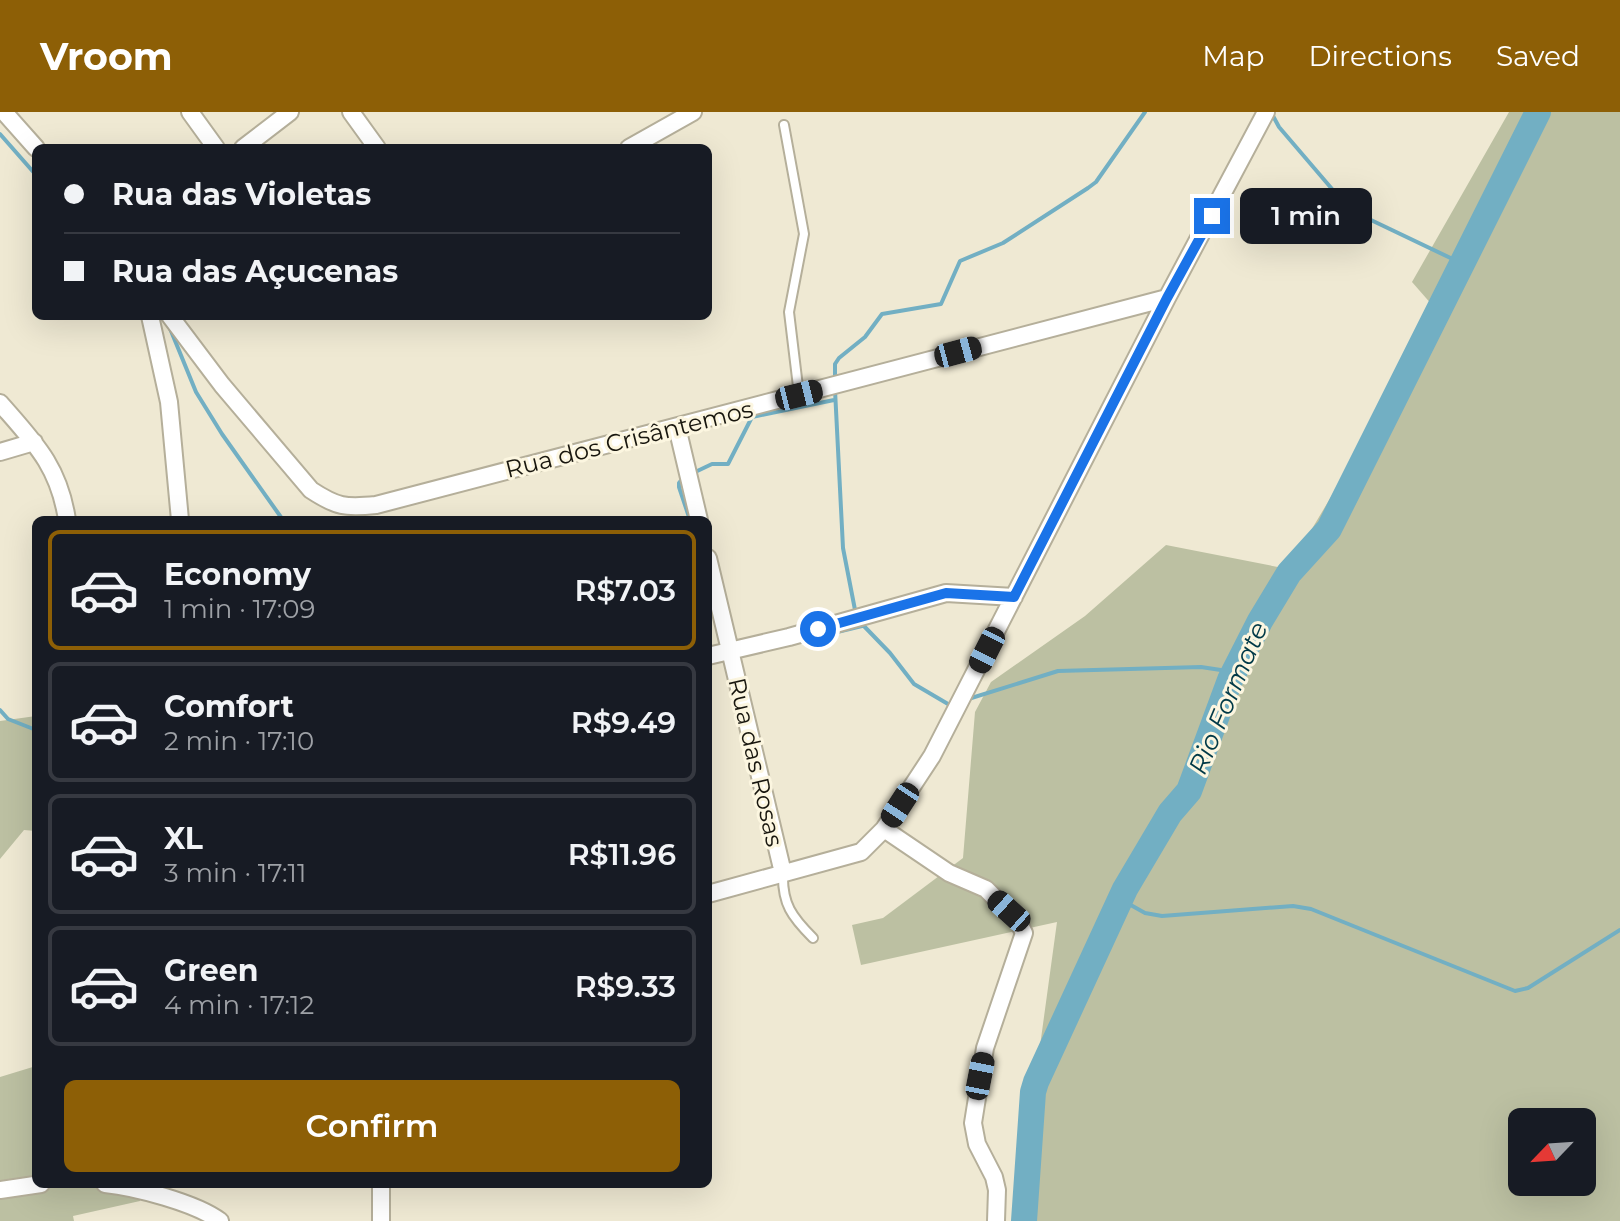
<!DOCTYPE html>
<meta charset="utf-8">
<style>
:root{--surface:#171b24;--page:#242831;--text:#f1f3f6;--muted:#9ea1a6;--line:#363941;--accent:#8d5f06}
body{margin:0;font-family:Montserrat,sans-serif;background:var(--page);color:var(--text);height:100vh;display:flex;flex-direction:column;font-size:30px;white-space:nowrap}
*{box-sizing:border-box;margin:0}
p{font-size:26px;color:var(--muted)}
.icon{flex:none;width:44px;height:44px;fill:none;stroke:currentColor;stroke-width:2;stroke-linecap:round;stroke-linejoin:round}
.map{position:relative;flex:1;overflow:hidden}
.details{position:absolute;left:32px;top:404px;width:680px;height:672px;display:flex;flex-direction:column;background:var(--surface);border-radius:12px;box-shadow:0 8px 32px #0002}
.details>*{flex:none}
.top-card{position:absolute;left:32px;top:32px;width:680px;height:176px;border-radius:12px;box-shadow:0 8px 32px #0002;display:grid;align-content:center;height:176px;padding:0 32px;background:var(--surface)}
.needle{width:52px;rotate:245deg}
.buttons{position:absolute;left:1508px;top:996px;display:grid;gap:16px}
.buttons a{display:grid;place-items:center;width:88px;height:88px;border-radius:12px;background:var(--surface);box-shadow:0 8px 32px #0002;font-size:40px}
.end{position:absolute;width:36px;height:36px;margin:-18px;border:10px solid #1a73e8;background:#fff;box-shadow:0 0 0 4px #fff}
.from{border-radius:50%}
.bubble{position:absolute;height:56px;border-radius:12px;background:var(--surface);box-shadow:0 8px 32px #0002;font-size:26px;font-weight:600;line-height:56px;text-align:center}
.car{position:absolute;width:24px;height:48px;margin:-24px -12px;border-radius:10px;box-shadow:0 0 6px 2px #0007;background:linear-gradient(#222 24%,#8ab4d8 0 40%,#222 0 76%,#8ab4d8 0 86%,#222 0)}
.top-card b{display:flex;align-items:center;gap:28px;height:76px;font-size:30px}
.top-card b+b{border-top:2px solid var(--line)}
.top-card i{width:20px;height:20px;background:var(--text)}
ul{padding:14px 0 0;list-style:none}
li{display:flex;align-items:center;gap:24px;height:120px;margin:0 16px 12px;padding:0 16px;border:4px solid var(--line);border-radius:12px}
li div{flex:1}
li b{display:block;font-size:30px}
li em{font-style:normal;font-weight:600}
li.current{border-color:var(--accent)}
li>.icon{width:72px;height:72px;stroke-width:1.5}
.action{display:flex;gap:16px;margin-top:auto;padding:16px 32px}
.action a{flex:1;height:92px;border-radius:12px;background:var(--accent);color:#fff;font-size:32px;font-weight:600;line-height:92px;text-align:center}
header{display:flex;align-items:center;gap:48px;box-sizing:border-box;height:112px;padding:0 40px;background:var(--accent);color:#fff}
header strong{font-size:38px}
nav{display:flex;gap:44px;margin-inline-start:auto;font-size:28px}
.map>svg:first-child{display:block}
.green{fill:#bcc0a2;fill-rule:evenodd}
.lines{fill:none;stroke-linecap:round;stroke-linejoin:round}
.stream{stroke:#72afc3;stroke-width:4}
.river{stroke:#72afc3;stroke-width:26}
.service-casing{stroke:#b5af9a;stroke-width:12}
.minor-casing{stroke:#b5af9a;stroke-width:20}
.service{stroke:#fff;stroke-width:8}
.minor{stroke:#fff;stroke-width:16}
.route{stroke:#1a73e8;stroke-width:10}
.labels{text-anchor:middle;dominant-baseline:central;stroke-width:6;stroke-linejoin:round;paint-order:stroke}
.street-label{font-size:24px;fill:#18160e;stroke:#fcf6e0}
.water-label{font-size:26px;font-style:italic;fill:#003947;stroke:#fcf6e0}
</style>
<header>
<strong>Vroom</strong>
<nav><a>Map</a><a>Directions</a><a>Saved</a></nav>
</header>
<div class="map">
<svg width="1620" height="1109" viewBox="0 0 1620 1109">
<rect width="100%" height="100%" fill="#efe9d3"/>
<path class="green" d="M1509 0H1620V1109H1016L1057 810 861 853 852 813 883 806 963 746 975 600 991 570 1085 504 1166 433 1288 457 1440 202 1412 170ZM1522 1010H1582V1070H1522Z
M36 604V719L24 718 0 747V609Z
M36 954V1072H145L137 1075 140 1089 73 1104 74 1109H0V965Z"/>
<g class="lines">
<path class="stream" d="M1272 2 1279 15 1350 98 1461 151
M0 22 36 63
M169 214 196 280 222 322 283 408
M835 269V252L839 246 865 225 882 202 941 192 960 149 1003 131 1088 76 1096 70 1145 0
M835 278 843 436 856 503
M691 362 712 352H728L752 305 834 288
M683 366 679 371V375L690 408
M860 510 890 541 914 572 948 592H953
M833 521 862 514
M965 588 1058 559 1201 555 1234 560
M0 598 8 607 36 618
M1120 787 1145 801 1162 804 1293 794 1311 797 1515 879 1528 876 1620 818"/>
<path class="river" d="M1024 1109 1033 980 1036 970 1125 777 1170 701 1189 679 1230 568 1260 509 1289 461 1329 417 1538 0"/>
<g class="service-casing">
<path id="service" d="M784 13 804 122 789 200 799 283
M783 761C782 792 792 805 813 826"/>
</g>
<g class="minor-casing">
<path id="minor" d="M4 0 36 36
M190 0 216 36
M351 0 377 36
M243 36 290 0
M629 36 693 0
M150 204 169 290 180 408
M170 204 222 273 311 378C337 395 345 396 376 393L1167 186
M0 291C34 330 59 354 67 408
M677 315 699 408
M0 340 34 330
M708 446 783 761
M708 544 789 525 946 481 1014 485
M884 717 949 761 986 777 1018 809 1024 821 985 936 973 1011 977 1032 994 1065 997 1078 996 1109
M708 782 861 740 884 717 932 644 1167 186 1266 0
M105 1072C135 1075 196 1091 220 1109
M381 1072V1109
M0 1078 41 1072"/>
</g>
<use href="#service" class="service"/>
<use href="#minor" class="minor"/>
</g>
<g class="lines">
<path class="route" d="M818 517 946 481 1014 485 1167 186 1212 104"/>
</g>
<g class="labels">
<g class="street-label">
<text transform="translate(629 327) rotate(-14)">Rua dos Crisântemos</text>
<text transform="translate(756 650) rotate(77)">Rua das Rosas</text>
</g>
<g class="water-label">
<text transform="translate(1228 586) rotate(-67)">Rio Formate</text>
</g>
</g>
</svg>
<div class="buttons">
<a><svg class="needle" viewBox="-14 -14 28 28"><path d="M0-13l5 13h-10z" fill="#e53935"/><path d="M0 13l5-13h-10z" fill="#9ea1a6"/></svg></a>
</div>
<i class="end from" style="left:818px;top:517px"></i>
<i class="end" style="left:1212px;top:104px"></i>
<div class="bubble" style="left:1240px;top:76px;width:132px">1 min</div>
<i class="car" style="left:958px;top:240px;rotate:75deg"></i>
<i class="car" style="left:799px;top:283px;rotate:76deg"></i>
<i class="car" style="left:987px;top:538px;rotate:207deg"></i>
<i class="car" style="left:900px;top:693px;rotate:213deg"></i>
<i class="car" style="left:1009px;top:799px;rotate:312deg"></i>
<i class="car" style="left:980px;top:964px;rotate:11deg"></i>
<div class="top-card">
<b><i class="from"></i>Rua das Violetas</b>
<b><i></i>Rua das Açucenas</b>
</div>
<section class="details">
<ul>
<li class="current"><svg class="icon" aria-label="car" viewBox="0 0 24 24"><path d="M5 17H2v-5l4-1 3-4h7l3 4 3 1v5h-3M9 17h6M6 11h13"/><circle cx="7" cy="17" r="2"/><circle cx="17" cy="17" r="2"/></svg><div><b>Economy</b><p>1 min · 17:09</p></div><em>R$7.03</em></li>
<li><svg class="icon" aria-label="car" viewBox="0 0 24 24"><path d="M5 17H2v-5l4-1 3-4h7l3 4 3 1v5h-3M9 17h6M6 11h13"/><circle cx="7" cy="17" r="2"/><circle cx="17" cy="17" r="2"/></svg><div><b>Comfort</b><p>2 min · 17:10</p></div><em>R$9.49</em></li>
<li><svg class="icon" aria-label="car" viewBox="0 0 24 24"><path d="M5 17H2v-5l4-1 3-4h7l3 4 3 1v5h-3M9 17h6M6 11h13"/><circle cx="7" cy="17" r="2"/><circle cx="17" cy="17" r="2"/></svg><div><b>XL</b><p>3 min · 17:11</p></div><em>R$11.96</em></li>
<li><svg class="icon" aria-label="car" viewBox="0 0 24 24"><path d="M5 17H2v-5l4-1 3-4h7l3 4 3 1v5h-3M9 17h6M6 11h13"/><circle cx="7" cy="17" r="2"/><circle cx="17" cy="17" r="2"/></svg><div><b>Green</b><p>4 min · 17:12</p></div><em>R$9.33</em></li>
</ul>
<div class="action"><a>Confirm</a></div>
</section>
</div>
